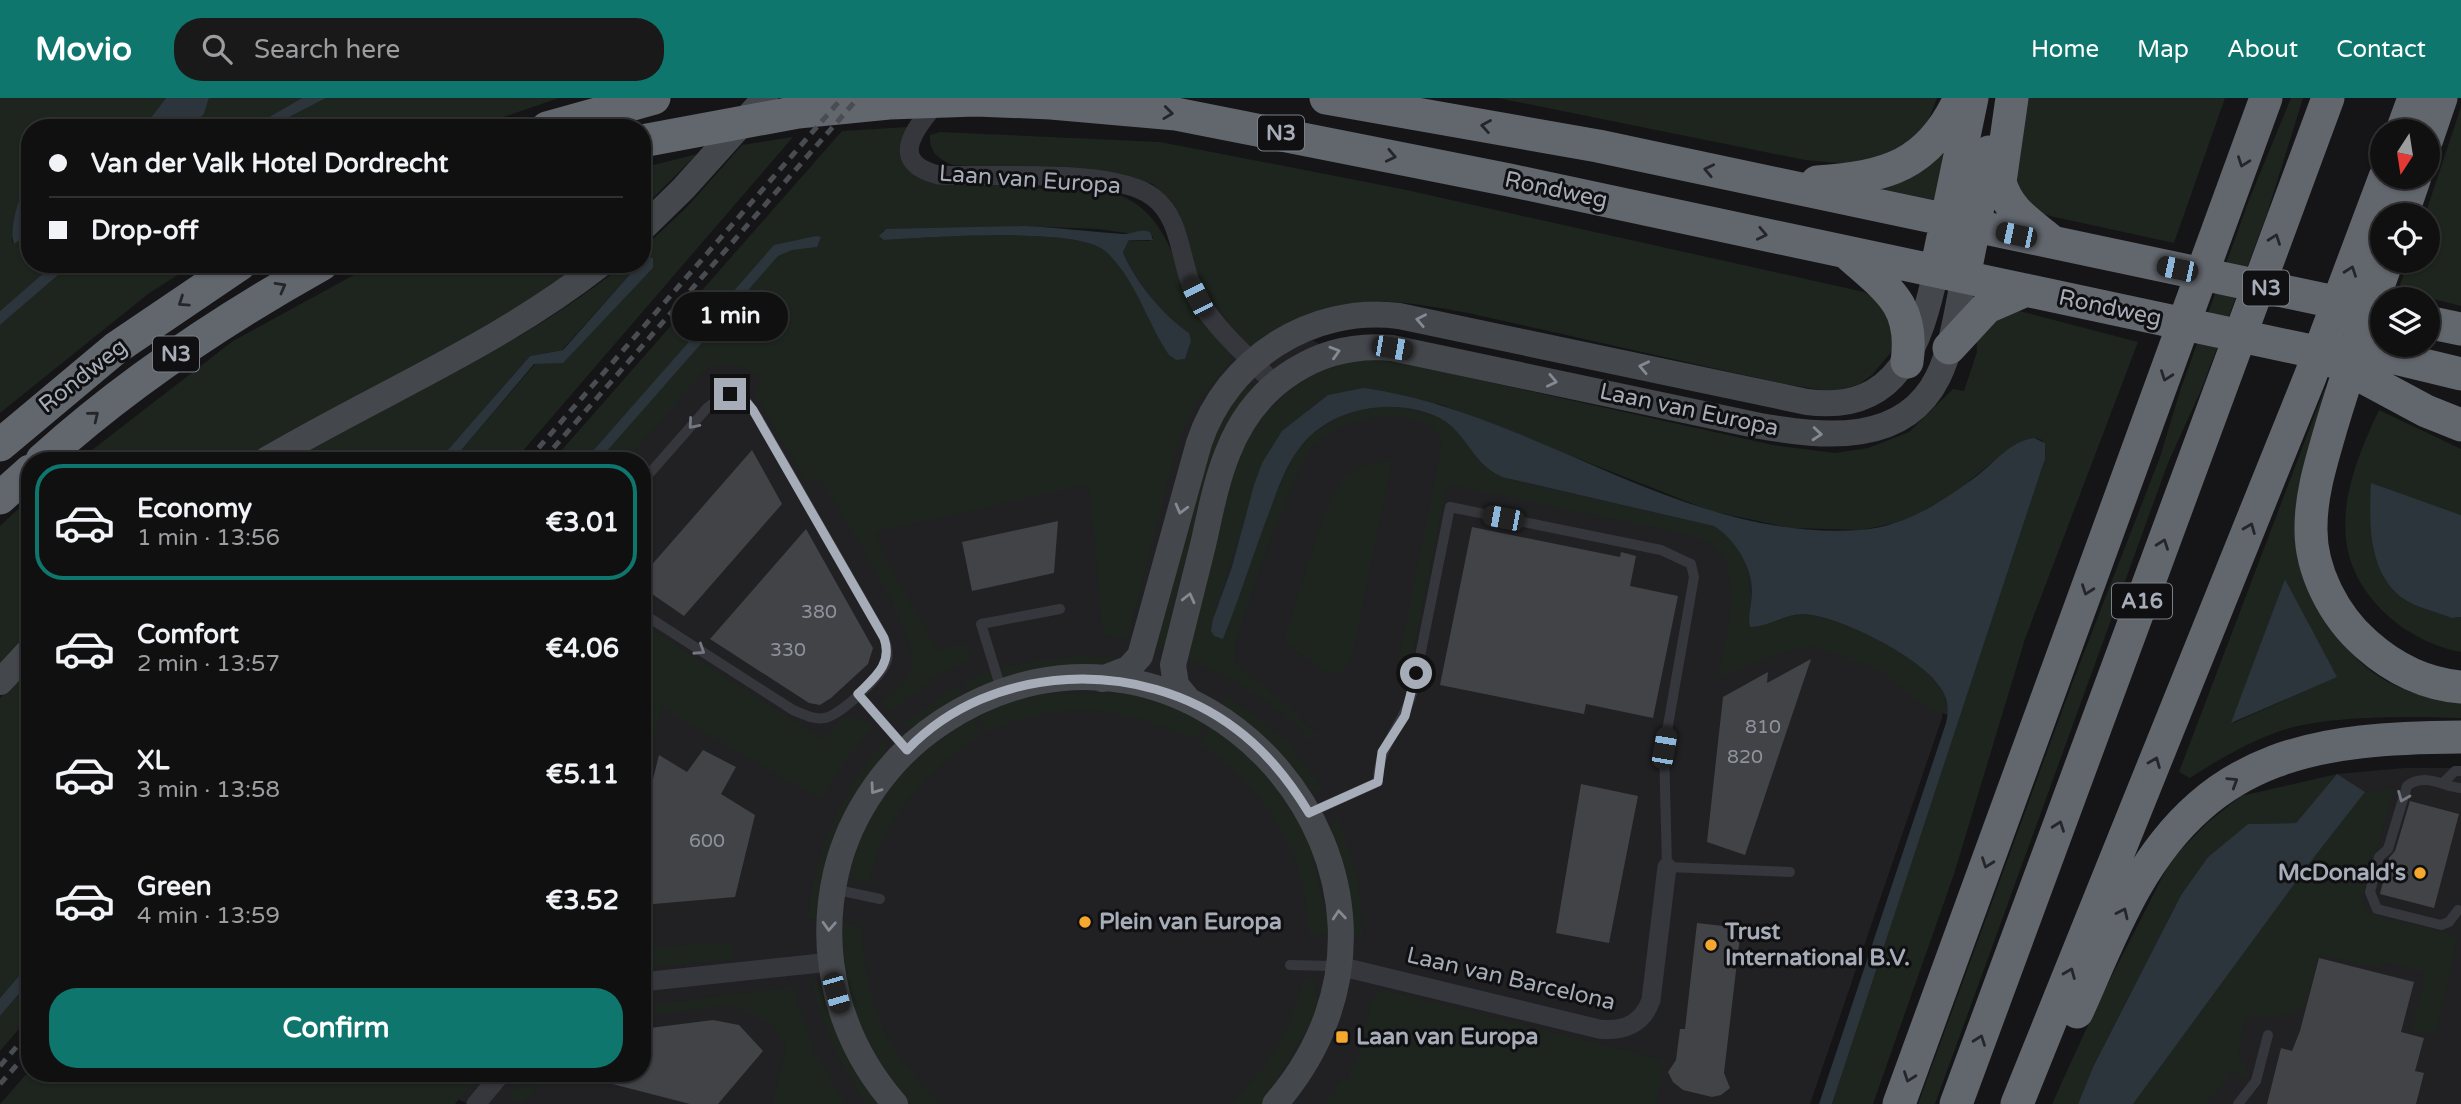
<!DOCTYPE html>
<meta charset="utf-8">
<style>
:root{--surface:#101011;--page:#19191a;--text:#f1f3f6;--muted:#9c9d9f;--line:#303031;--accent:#0f766e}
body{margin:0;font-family:"Varela Round",sans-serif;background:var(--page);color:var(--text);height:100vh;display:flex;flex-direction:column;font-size:26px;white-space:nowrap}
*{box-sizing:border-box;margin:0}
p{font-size:23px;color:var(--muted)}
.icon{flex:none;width:38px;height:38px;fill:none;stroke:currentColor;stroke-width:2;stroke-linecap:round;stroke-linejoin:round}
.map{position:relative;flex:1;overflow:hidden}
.details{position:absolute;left:21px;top:354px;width:630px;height:630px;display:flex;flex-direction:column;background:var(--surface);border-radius:28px;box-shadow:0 2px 5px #0004,0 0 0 2px var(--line)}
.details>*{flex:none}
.banner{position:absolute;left:21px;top:21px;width:630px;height:154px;border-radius:28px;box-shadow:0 2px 5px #0004,0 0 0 2px var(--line);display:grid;align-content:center;height:154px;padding:0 28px;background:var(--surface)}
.needle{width:46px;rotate:192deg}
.buttons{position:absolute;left:2370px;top:21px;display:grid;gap:14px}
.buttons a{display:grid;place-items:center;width:70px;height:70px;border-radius:50%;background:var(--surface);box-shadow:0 2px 5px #0004,0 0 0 2px var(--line);font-size:35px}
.end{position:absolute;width:32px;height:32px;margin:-16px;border:9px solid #a7adb8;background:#111;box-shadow:0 0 0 4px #111}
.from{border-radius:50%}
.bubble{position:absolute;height:49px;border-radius:24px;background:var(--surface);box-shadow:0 2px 5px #0004,0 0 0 2px var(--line);font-size:23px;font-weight:700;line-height:49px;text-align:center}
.car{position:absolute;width:21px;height:42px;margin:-21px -10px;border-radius:9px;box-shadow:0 0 5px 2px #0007;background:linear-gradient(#222 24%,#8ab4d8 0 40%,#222 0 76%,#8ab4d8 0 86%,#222 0)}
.banner b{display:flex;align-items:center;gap:24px;height:66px;font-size:26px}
.banner b+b{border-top:2px solid var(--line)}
.banner i{width:18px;height:18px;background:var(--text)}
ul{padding:12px 0 0;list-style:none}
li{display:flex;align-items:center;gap:21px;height:116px;margin:0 14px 10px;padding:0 14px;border:4px solid transparent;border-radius:28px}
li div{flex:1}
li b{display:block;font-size:26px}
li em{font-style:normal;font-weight:700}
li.active{border-color:var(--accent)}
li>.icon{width:63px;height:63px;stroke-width:1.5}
.button{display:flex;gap:14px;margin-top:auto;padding:14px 28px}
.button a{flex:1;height:80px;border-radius:28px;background:var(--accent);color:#fff;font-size:28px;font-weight:700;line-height:80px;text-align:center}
header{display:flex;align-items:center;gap:42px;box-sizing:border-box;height:98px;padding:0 35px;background:var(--accent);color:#fff}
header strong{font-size:33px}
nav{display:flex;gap:38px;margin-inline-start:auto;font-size:24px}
.search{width:490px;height:63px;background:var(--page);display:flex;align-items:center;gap:18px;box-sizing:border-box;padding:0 24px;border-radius:28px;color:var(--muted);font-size:26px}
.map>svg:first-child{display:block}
.built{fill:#212124}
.green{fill:#1d251e;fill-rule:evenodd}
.water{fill:#2b353b}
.building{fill:#414347}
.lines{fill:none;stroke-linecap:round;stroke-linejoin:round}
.lane{stroke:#36373c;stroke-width:10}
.street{stroke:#36373c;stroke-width:19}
.secondary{stroke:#44474c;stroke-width:26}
.highway{stroke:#62666d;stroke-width:33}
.rail{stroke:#494c51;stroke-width:5;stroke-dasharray:9 7;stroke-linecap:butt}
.oneway{stroke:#242629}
.oneway2{stroke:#848992}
.oneway3{stroke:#747880}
.route{stroke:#a7adb8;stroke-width:9}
.poi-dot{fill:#f6a82e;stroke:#101012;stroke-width:2.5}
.labels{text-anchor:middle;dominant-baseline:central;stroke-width:6;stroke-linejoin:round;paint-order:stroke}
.number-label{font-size:19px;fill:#8e929c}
.shield{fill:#101012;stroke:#7a7e86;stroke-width:2}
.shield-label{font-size:21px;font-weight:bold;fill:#a7adb8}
.street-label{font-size:23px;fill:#a7adb8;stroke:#101012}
.poi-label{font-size:23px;font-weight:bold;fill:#a7adb8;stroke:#101012;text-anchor:start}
</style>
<header>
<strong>Movio</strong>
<div class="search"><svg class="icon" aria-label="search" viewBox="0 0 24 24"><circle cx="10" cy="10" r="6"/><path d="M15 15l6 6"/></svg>Search here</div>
<nav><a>Home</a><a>Map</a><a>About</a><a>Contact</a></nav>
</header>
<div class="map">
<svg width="2461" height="1006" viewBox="0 0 2461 1006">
<rect width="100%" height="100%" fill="#151517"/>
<path class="built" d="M1150 158 1560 371 1960 510 1942 620 1810 1006H467L458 1001 454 1006H36L63 975H642V362H599L757 180Z
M2404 670H2461V1006H2115L2337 676Z"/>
<path class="green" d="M0 0H166L143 30H30V86L24 89 12 143 14 146 30 135V166H54L0 213Z
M209 0H302L250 30H180L187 22 196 23 204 16Z
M326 0H559L471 30H268Z
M1498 0H1937L1927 26 1899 53 1859 67 1805 62Z
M2019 0H2225L2174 145 2050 118 2034 112 2016 98Z
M2291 0H2303L2267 116 2202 290 2168 365 1935 1006H1918L2073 583 2160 359 2181 290 2249 102Z
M2461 9V208L2398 192 2409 163H2427L2425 117Z
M908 29 904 38 939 79 1061 93C1073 88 1086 90 1098 92 1163 100 1171 159 1196 208 1206 227 1221 244 1233 261L1196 305 1180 337 1128 540 1103 536 1089 386 876 434 887 464 938 552 965 545 972 561 933 580 890 614 881 604C893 594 908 585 912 568 918 532 841 416 820 381L806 384 755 296 762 281C746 268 724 260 705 272L626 362H553L842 33ZM1023 128 1098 131 1154 139 1150 143 1129 142 1123 154C1131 174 1166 223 1185 232L1189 252 1185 261 1176 262 1169 257C1147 225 1135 179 1105 153 1076 128 927 140 884 142L882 133Z
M940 34 1160 44 1402 91 1864 194 1877 201 1895 235 1892 253 1872 277 1858 287 1831 294 1775 284 1468 215C1418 206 1372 196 1322 212 1299 220 1276 237 1255 248H1246L1203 189 1189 155 1181 121 1171 103 1153 86 1094 75 953 67C938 61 929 54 930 37Z
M793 39 515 362H453L535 266 563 264 653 170V160L642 162V151L686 110 742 47Z
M1947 42 1942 110 1862 87Z
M697 56 642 111V70Z
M71 166H195L148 196 0 315V227Z
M374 166H583L562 183 257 362H79L233 243Z
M624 166H639L562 252 530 258 439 362H289C404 296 519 251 624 166Z
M2016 212 2138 244 2025 541 1954 776 1873 1006H1832L2038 382C2042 370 2050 354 2042 342L2034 340 2014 347 1954 395 1906 423 1861 432 1790 430 1711 413 1442 307 1363 290 1328 297 1311 308 1262 365 1213 521 1223 540 1275 398 1298 350 1314 335 1342 318 1363 311 1389 307 1438 319 1460 334 1483 368 1514 383 1714 428C1750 450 1754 489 1748 526 1767 532 1786 515 1806 517 1846 520 1952 570 1948 617L1926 609 1881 573 1815 548 1781 554 1718 579C1725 544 1746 473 1712 447 1703 440 1692 438 1681 435L1447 386 1408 580 1395 578 1442 346C1440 331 1428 326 1415 322 1377 312 1330 324 1306 357L1265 455 1234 548V561L1239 570 1288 607 1318 638 1310 644C1281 604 1228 579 1184 560L1230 370 1249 332 1288 294 1317 274 1360 261 1399 264 1773 347 1835 355 1868 350 1909 334 1953 291 1964 293 1977 254 1976 232Z
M1251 288 1256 296 1165 551 1152 549 1207 345 1242 290Z
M2325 290 2330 293C2325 315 2316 338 2313 361 2311 374 2338 538 2344 546 2371 583 2416 601 2461 604V620C2412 618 2325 617 2280 633 2247 645 2219 661 2190 680L2179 674ZM2285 481 2336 579 2233 625Z
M2379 312 2461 351V417L2371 386 2452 520 2461 519V554C2407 544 2352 499 2346 441 2341 397 2361 350 2379 312Z
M1392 363 1352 559 1342 574 1328 576 1284 543C1296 508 1322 407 1342 383 1353 371 1375 362 1392 363Z
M30 400V549L0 578V428Z
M642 525 823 642 841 621 861 619 872 629 842 667 820 701 662 610 642 688V627L656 607 642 596Z
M1073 558 1125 561C1105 571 1088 568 1066 571 1032 576 1001 582 969 597L963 584 1008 568Z
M30 568V865L0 900V600Z
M957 588 963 600 917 628 902 627Z
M1131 594 1206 623 1195 642C1120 608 1064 601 986 634L977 615 1033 596Z
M1227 598 1288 644 1324 694 1308 691C1282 657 1257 632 1221 610Z
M971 617 981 637C925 672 883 721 868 786L858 784 850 774C860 733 885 684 918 656 934 642 954 630 971 617Z
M1211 626 1254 657 1304 723 1331 838 1309 837C1307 757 1267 689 1200 646Z
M884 642 887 657 820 821 808 820C815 751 840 696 884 642Z
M2337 676 2296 725 2248 726 2208 759 2181 797 2093 969 2078 1006H2052L2099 903 2171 762 2207 725 2241 698Z
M2394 691 2362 802 2370 816 2458 838 2435 937 2412 932 2426 874 2381 863 2379 870 2319 856 2306 906C2286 919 2269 921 2245 918L2238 958C2248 965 2248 970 2244 981L2232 973 2207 1006H2133L2311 763 2365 694Z
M1337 717 1358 782 1363 839H1351L1344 773 1330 733Z
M839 827 862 828C864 904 886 954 942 1006H910C861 953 844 898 839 827Z
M731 844 735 861 642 870V850Z
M811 881 822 888 828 899 883 1006H866C840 965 822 928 811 881Z
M30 883V918L0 953V918Z
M1304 883H1313L1320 908 1266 1001 1261 1006H1231C1271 964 1286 938 1304 883Z
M793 889 814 952 845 1006H772L786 949 771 925 735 907 642 918V908Z
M1383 892 1663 962 1657 1006H1325L1342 982 1346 984 1367 938 1363 935 1373 900Z
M30 972V975H482L455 1006H0Z
M530 975H548L523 1006 508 999Z"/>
<path class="water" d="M166 0H209L204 16 196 23 187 22 180 30H143Z
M302 0H326L268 30H250Z
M30 86V135L14 146C9 131 18 104 24 89Z
M1023 128C1056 129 1090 134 1123 136 1133 136 1140 130 1150 134L1153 142H1129L1123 154C1134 183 1164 218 1189 235L1191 243 1185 261 1176 262 1169 257C1147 225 1135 179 1105 153 1076 128 927 140 884 142L879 138 886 131Z
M816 138 821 139 817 149 792 152 778 158 599 362H585L774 147Z
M644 159 653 160V170L563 265 534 266 453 362H439L530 258 563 252 639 166H642Z
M54 166H71L0 227V213Z
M1363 290C1534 313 1682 444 1860 432 1905 429 1943 403 1978 377 1996 363 2011 343 2034 340L2045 345V361L2038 382 1832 1006H1819L1946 625C1949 612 1948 600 1940 589 1921 559 1838 517 1803 516 1785 516 1768 529 1750 529 1747 519 1752 506 1752 495 1753 470 1735 441 1714 428L1502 379C1466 362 1468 328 1428 315 1384 300 1326 312 1298 352 1283 372 1276 397 1267 420 1252 460 1239 501 1223 541L1214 538 1211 533 1213 521 1232 469 1254 387 1262 365 1282 333 1328 297Z
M2371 385 2461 417V519L2452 520C2437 514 2414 509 2401 499 2368 473 2369 423 2371 385Z
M2285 481 2337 579 2231 625Z
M2337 676 2365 694 2311 763 2133 1006H2078L2093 969 2181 797 2208 759 2248 726 2296 725Z
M30 865V883L0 918V900Z"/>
<path class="building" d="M752 352 782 406 684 518 642 489V478Z
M1058 423 1054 475 972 493 962 444Z
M1472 429 1620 459 1621 454 1636 458 1630 488 1678 498 1653 620 1586 606 1584 616 1440 587Z
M806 431 873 550 868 566 831 600 820 607 809 605 710 541Z
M1811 561 1745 757 1707 744 1723 599 1768 574 1767 585Z
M703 652 736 669 721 696 755 717 735 799 642 807V725L659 657 687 674Z
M1581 686 1638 698 1609 845 1556 835Z
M2410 703 2459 716 2434 810 2380 796 2389 760 2395 753Z
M1697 825 1741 830 1724 975 1730 990 1721 997 1712 999 1683 992 1673 984 1668 974 1676 962 1680 931H1685Z
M2319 860 2414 884 2401 934 2424 940 2415 973 2424 975 2416 1006H2267L2281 950 2292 953 2300 933Z
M713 922 739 927 763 953 718 1006H690L589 980 590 975H642V931Z"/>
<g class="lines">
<path class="lane" d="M642 384 707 310 718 301 730 296 747 304 758 320 879 531C885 540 889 551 887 562 884 576 839 619 824 620 813 622 803 616 793 612L642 515
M1002 594 981 526 1060 511
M858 596 907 652
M2444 684 2455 673H2461
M1309 715 1378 684C1377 649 1404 626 1413 593L1450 409 1661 452 1691 466 1694 479 1664 650 1667 769 1790 774
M833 791 880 801
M2458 812 2449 824 2441 827 2377 811 2370 794 2379 759 2388 751 2407 688C2425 674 2444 689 2461 690
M1290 867 1332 868
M2238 1006 2256 983 2268 937"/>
<path class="street" d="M940 1C918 27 884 64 939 77 990 80 1114 69 1153 99 1184 122 1179 169 1197 199 1217 233 1248 259 1275 286
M1339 868 1599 931C1623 934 1643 926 1651 902L1667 769
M642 884 830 864
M476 1006 502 975"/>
<path class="secondary" d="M642 131 683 91 765 0
M266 362C378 296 498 247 601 166
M1102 581 1128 571 1140 558 1199 345C1227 261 1311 207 1399 218L1807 304C1898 316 1920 246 1936 173
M0 584 30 552
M1189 603 1176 587 1173 567C1183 527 1193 487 1203 447 1210 416 1216 383 1228 354 1255 285 1319 243 1392 250L1760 328C1824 339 1904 348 1938 279 1953 248 1957 212 1964 179
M895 1006C839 942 817 858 836 775 850 714 890 658 942 624 1191 460 1471 780 1275 1006"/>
<path class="highway" d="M1326 0 1598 48 2382 214
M2012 0 2000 84C2007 111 2028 124 2049 141
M547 30 654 0
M2402 33 2414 0
M2427 41 2441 0
M642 43 798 14 889 5 976 2 1051 5 1176 16 1509 82 2316 254H2370L2461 276
M1817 84C1886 79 1929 68 1960 0
M2402 117 2415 79
M1847 155C1887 191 1915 206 1907 264
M2387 163C2367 218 2348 273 2331 330 2322 362 2311 395 2311 429 2310 472 2334 518 2366 546 2393 570 2424 586 2461 589
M1936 173 1972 0
M1964 179 1989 54
M2427 224 2461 231
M1949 250 1987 209 2026 192
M2331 262 2426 313 2461 327
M0 347 116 250 240 166
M42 362C127 285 222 222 322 166
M0 400 30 373
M2077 914C2096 872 2113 828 2136 788 2213 654 2319 640 2461 639
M1899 1006 2266 0
M1956 1006 2328 0
M2017 1006 2310 279 2385 79"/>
<path class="rail" d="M528 362 842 0
M543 362 858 0
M0 968 30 933
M0 986 30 952"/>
</g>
<defs><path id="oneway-chevron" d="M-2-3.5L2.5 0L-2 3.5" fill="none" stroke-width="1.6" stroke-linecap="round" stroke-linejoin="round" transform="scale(1.75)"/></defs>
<g class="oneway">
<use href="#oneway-chevron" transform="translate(1168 15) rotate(7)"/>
<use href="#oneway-chevron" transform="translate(1486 28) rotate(-170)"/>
<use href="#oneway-chevron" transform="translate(1391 58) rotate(12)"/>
<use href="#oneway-chevron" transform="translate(2243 64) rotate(110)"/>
<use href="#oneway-chevron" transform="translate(1709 72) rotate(-168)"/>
<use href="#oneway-chevron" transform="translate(1762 136) rotate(12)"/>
<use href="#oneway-chevron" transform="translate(2275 141) rotate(-70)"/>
<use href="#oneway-chevron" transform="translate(2351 173) rotate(-70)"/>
<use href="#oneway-chevron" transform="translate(281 189) rotate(-29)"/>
<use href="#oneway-chevron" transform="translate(183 204) rotate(146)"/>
<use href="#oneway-chevron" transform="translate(2166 278) rotate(110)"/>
<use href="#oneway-chevron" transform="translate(94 318) rotate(-39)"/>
<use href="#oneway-chevron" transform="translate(2250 430) rotate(-68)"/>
<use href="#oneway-chevron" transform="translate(2163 446) rotate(-70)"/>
<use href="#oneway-chevron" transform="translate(2087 492) rotate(110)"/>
<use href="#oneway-chevron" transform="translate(2155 664) rotate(-68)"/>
<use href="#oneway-chevron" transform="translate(2233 684) rotate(-32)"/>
<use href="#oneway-chevron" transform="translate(2059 728) rotate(-70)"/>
<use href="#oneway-chevron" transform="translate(1987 765) rotate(110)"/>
<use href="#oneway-chevron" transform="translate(2123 815) rotate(-65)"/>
<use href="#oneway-chevron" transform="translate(2070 875) rotate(-68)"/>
<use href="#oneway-chevron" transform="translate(1980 942) rotate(-70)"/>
<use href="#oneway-chevron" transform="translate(1909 979) rotate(110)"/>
</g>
<g class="oneway2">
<use href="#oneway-chevron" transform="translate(1421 222) rotate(-169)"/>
<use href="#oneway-chevron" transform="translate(1335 254) rotate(-17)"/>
<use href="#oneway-chevron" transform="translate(1644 269) rotate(-168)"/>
<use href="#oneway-chevron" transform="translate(1552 283) rotate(12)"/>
<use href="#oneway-chevron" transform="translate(1817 336) rotate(5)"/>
<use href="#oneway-chevron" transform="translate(1181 411) rotate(105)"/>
<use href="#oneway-chevron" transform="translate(1189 500) rotate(-76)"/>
<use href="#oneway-chevron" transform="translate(875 691) rotate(125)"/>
<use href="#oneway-chevron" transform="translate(1339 817) rotate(-95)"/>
<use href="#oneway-chevron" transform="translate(829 828) rotate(93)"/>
</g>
<g class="oneway3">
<use href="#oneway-chevron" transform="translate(693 326) rotate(131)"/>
<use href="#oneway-chevron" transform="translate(700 552) rotate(33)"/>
<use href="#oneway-chevron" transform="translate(2403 699) rotate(112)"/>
</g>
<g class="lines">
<path class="route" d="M730 296 743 300 753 312 884 540C893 566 875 579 858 596L907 652C991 564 1141 559 1236 631 1267 654 1289 682 1309 715L1378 684 1382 654 1405 618 1416 575"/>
</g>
<g class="poi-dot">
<circle cx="2420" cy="775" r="7"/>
<circle cx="1085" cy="824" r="7"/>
<circle cx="1711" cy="847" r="7"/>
<rect x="1335" y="932" width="14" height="14" rx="3.5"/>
</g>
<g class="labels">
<g class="number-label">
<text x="819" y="514">380</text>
<text x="788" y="552">330</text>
<text x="1763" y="629">810</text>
<text x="1745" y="659">820</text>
<text x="707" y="743">600</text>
</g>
<g class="shield">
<rect x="1258" y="17.5" width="46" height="35" rx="5"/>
<rect x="2243" y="172.5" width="46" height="35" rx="5"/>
<rect x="153" y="238.5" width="46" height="35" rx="5"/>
<rect x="2112" y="485.5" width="60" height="35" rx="5"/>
</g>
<g class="shield-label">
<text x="1281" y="35">N3</text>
<text x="2266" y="190">N3</text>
<text x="176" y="256">N3</text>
<text x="2142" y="503">A16</text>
</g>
<g class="street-label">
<text transform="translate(1030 82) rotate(4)">Laan van Europa</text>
<text transform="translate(1556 92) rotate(12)">Rondweg</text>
<text transform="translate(2110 210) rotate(12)">Rondweg</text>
<text transform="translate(83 278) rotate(-38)">Rondweg</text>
<text transform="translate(1689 312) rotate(12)">Laan van Europa</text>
<text transform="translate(1511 881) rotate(13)">Laan van Barcelona</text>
</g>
<g class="poi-label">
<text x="2406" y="775" text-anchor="end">McDonald's</text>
<text x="1099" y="824">Plein van Europa</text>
<text x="1725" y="834">Trust<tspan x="1725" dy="26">International B.V.</tspan></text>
<text x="1356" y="939">Laan van Europa</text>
</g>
</g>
</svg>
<div class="buttons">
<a><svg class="needle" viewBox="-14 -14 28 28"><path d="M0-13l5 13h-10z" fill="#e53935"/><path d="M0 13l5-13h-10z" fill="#9c9d9f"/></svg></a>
<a><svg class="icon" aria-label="locate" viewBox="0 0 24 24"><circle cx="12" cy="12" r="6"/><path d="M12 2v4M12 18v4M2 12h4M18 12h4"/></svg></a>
<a><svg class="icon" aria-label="layers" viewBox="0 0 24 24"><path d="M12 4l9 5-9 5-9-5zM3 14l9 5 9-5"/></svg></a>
</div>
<i class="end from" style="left:1416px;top:575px"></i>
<i class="end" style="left:730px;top:296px"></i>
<div class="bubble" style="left:672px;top:194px;width:116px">1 min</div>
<i class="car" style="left:2016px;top:137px;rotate:282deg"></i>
<i class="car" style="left:2177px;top:171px;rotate:282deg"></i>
<i class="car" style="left:1197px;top:199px;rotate:333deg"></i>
<i class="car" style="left:1392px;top:250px;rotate:100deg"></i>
<i class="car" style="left:1503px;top:420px;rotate:281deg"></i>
<i class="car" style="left:1664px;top:650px;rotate:10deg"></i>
<i class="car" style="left:836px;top:895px;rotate:164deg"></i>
<div class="banner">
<b><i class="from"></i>Van der Valk Hotel Dordrecht</b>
<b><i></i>Drop-off</b>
</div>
<section class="details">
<ul>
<li class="active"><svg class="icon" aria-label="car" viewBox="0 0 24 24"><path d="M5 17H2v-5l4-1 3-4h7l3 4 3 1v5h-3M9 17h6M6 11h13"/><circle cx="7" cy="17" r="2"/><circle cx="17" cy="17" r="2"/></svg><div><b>Economy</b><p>1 min · 13:56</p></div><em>€3.01</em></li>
<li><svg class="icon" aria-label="car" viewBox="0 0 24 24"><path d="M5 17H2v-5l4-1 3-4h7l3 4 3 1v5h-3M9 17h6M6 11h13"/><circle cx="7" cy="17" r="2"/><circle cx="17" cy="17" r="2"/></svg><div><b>Comfort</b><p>2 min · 13:57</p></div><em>€4.06</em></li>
<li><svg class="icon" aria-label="car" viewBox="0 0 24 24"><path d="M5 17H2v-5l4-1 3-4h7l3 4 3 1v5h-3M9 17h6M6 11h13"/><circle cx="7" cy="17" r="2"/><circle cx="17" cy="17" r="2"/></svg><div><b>XL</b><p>3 min · 13:58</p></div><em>€5.11</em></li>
<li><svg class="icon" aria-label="car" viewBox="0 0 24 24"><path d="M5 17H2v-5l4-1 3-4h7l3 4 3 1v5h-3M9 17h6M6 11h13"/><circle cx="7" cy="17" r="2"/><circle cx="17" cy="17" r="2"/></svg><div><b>Green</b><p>4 min · 13:59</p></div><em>€3.52</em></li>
</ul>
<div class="button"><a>Confirm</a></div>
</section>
</div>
